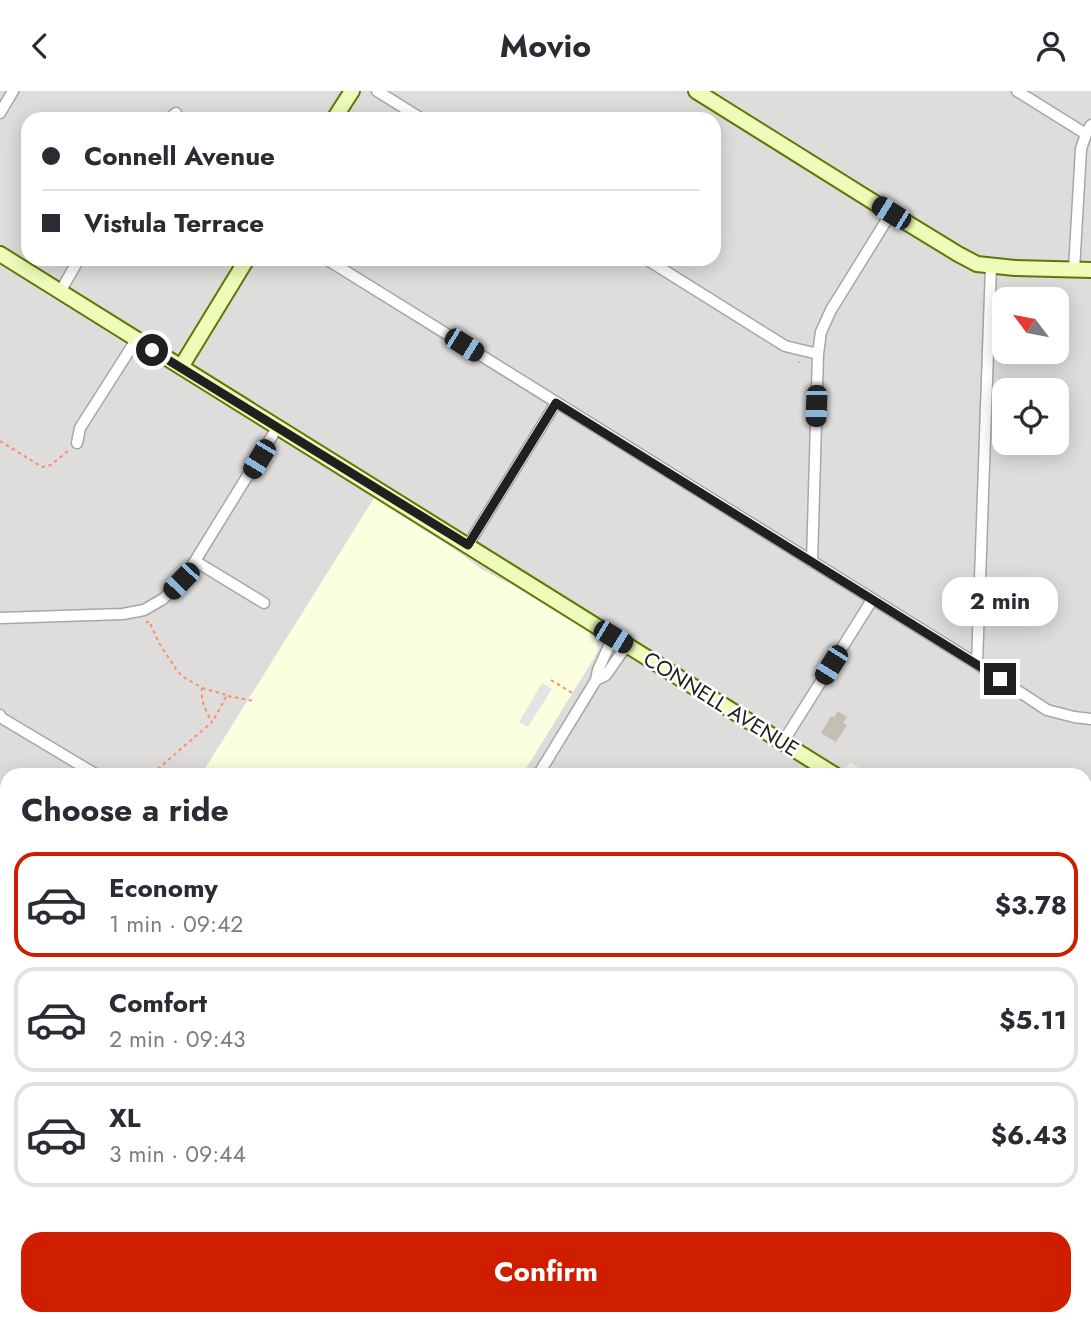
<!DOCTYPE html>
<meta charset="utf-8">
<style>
:root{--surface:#fff;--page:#f2f2f3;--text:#2b2b33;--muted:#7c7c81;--line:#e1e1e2;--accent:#cf1d00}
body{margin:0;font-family:Jost,sans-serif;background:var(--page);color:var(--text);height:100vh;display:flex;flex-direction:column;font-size:26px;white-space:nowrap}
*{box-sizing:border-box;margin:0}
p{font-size:23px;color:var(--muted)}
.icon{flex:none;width:38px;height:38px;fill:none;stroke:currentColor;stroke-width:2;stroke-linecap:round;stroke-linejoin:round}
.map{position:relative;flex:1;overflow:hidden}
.side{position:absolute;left:0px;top:677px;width:1092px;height:558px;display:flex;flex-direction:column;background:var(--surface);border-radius:21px 21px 0 0;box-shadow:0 4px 18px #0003}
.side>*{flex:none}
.top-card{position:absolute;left:21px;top:21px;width:700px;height:154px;border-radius:21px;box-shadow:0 4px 18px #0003;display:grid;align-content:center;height:154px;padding:0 21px;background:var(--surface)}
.needle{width:46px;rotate:302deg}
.controls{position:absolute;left:992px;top:196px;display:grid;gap:14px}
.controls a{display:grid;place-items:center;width:77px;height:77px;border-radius:14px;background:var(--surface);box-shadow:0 4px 18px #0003;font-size:35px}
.end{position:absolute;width:32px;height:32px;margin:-16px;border:9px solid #202020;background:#fff;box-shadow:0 0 0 4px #fff}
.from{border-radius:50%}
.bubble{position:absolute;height:49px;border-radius:21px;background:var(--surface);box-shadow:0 4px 18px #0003;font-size:23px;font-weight:700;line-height:49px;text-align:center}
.car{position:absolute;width:21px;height:42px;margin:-21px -10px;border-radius:9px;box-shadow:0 0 5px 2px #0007;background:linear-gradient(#222 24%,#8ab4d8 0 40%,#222 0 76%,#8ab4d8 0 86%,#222 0)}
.top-card b{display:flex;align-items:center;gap:24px;height:66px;font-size:26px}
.top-card b+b{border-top:2px solid var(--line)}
.top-card i{width:18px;height:18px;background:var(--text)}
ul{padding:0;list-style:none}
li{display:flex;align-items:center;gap:21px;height:105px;margin:0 14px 10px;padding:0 7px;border:4px solid var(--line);border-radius:21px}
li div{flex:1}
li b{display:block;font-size:26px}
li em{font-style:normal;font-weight:700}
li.selected{border-color:var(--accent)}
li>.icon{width:63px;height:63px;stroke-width:1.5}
h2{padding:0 21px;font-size:32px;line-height:84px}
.action{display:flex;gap:14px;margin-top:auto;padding:14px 21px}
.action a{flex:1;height:80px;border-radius:21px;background:var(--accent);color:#fff;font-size:28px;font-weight:700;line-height:80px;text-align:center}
header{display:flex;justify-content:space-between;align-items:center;height:91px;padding:0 21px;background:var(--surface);font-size:32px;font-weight:700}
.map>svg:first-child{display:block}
.residential{fill:#dedddc;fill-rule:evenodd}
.education{fill:#fbffe0}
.park{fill:#c3fbcf}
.pitch{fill:#82e1ca}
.parking{fill:#e4e4e4}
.building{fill:#c5beb5}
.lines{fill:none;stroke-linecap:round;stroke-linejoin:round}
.lane-casing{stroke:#a7a7a7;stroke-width:9}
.street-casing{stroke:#a7a7a7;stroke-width:13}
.secondary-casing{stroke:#5c7a03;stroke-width:18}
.path{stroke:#fc8e6b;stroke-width:2;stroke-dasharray:3.5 3.5;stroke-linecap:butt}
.lane{stroke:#fff;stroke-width:5}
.street{stroke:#fff;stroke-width:10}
.secondary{stroke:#eefbb9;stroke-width:14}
.route{stroke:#202020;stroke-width:9}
.labels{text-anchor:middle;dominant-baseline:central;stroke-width:5;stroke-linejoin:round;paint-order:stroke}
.street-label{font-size:21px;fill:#202020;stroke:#fff}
</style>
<header><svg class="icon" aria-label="back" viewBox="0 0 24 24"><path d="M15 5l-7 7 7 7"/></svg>Movio<svg class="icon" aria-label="person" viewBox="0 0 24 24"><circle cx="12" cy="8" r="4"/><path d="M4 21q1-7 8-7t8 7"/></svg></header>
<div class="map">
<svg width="1091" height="1235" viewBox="0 0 1091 1235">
<rect width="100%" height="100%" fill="#f0eee6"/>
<path class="residential" d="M0 0H1091V823L1085 819V684H870L850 671 842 684H7V872L0 884ZM28 28H714V168H28ZM1004 208H1057V261H1004ZM1004 299H1057V352H1004Z
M1085 1165H1091V1235H1021V1229L1085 1228Z
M787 1229V1228L862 1229 861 1235H786Z"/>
<path class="education" d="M374 407 460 462 481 478 514 495 592 543 596 548 598 558 596 564 522 684H201Z"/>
<path class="park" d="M1085 852 1091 856V1132H1085Z"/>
<path class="pitch" d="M1085 982C1091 999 1091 1017 1085 1035Z"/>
<path class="parking" d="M542 592 552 598 528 636 519 631Z"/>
<path class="building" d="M838 620 847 626 843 632 847 634 836 651 821 642 831 625 834 626Z"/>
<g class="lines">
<g class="lane-casing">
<path id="lane" d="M1028 1235V1228"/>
</g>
<g class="street-casing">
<path id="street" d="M377 0 422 28
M1017 0 1086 43
M0 22 13 0
M169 28 176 22
M326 168 977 573 1047 619 1074 626 1091 628
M646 168 785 255 818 263
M1074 179 1081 58 1086 43 1091 34
M60 201 79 168
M77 352 80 337 136 249
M468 454 556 312
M195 470 264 512
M812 471 818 263 821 241 831 219 891 122
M0 527 123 523 144 519 163 508 181 490 195 470 277 337
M977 573 991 175
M596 589 606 584 627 554
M0 624V626L97 684
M783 651 872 509
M538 684 596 589 598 579 613 546"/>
</g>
<g class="secondary-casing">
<path id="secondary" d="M696 0 891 122 958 163 977 173 1015 177 1091 179
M334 28 352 0
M0 163 835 684
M181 276 247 168
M0 802 7 806
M1085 840 1091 844
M1085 1146 1091 1145
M769 1235V1228"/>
</g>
<path class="path" d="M799 272V271
M0 350 42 376 51 374 70 358
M146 532 149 530 159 552 176 578 182 585 202 597C200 608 206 621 212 631L151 684
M551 589 574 603
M202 597 227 604 213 630
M228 605 254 610"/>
<use href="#lane" class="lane"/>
<use href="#street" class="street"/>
<use href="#secondary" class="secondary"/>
</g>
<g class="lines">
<path class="route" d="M152 259 468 454 556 312 1000 588"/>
</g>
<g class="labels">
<g class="street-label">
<text transform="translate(721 613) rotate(32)">CONNELL AVENUE</text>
</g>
</g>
</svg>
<div class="controls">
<a><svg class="needle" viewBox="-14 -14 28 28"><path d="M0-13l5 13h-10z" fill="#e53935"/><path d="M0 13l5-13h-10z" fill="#7c7c81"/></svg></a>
<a><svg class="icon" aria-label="locate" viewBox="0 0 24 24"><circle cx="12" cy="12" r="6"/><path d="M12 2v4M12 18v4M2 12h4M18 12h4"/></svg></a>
</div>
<i class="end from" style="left:152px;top:259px"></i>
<i class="end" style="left:1000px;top:588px"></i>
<div class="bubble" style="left:942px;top:486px;width:116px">2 min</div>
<i class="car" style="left:891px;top:122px;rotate:302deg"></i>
<i class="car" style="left:464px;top:254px;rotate:122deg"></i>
<i class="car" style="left:816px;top:315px;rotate:182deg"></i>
<i class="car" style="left:259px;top:368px;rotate:211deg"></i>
<i class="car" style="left:181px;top:490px;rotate:224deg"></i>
<i class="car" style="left:613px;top:546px;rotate:121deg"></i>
<i class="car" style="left:831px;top:574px;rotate:212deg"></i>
<div class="top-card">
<b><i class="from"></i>Connell Avenue</b>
<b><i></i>Vistula Terrace</b>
</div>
<section class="side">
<h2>Choose a ride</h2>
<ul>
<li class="selected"><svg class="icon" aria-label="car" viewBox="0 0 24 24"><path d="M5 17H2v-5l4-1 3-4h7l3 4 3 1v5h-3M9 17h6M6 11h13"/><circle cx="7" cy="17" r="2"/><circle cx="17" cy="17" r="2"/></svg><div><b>Economy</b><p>1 min · 09:42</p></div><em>$3.78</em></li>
<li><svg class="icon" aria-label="car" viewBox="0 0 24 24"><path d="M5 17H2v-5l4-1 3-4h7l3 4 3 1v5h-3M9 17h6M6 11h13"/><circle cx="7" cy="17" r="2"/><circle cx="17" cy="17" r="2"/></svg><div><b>Comfort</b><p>2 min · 09:43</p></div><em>$5.11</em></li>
<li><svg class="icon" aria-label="car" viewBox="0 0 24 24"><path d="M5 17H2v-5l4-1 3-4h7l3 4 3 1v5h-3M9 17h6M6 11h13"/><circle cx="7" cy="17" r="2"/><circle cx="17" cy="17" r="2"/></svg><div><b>XL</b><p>3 min · 09:44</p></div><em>$6.43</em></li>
</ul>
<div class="action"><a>Confirm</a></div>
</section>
</div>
